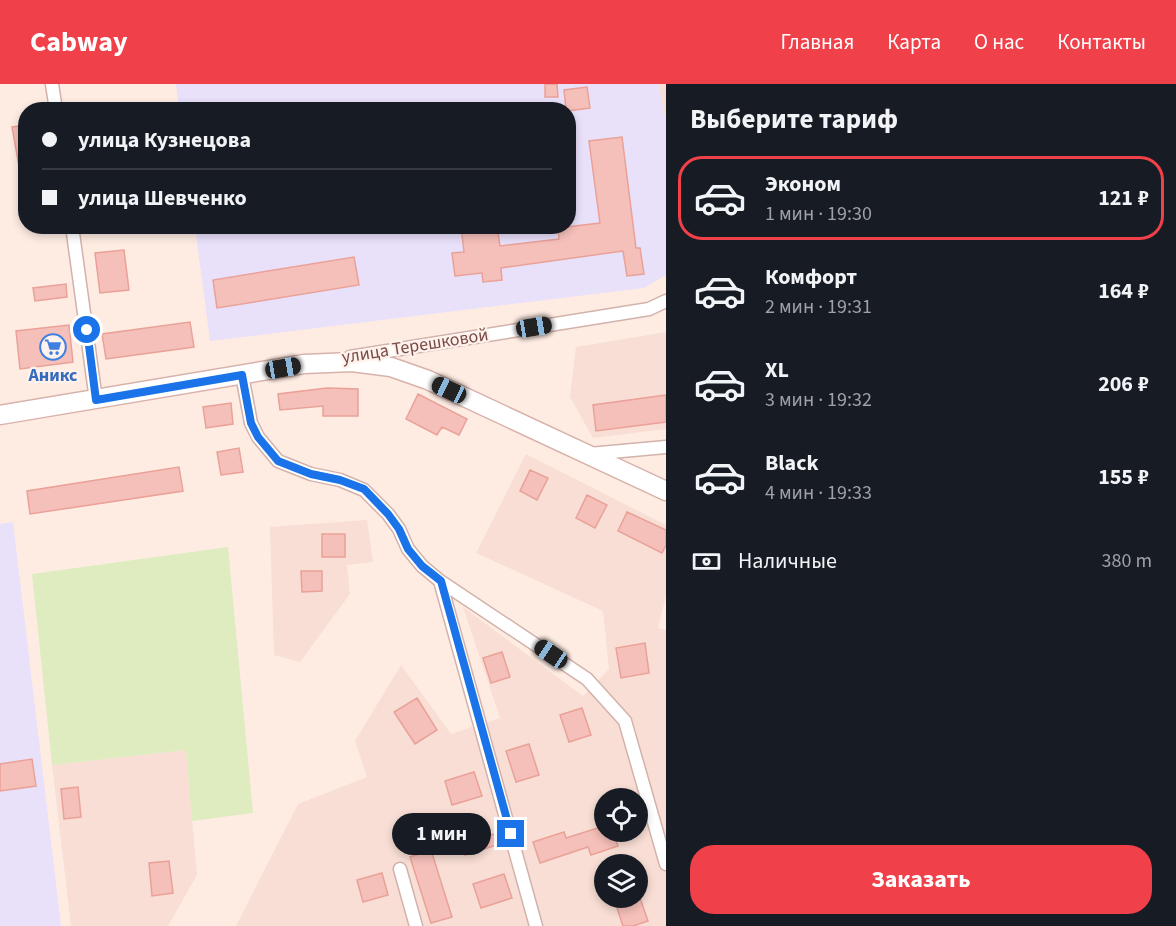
<!DOCTYPE html>
<html lang="ru">
<meta charset="utf-8">
<style>
:root{--surface:#171b24;--page:#20242c;--text:#f1f3f6;--muted:#9ea1a6;--line:#363941;--accent:#f04049}
body{margin:0;font-family:"Source Sans 3",sans-serif;background:var(--page);color:var(--text);height:100vh;display:flex;flex-direction:column;font-size:22px;white-space:nowrap}
*{box-sizing:border-box;margin:0}
p{font-size:20px;color:var(--muted)}
.icon{flex:none;width:33px;height:33px;fill:none;stroke:currentColor;stroke-width:2;stroke-linecap:round;stroke-linejoin:round}
.map{position:relative;flex:1;overflow:hidden}
.sheet{display:flex;flex-direction:column;background:var(--surface);width:510px}
.sheet>*{flex:none}
.top-card{position:absolute;left:18px;top:18px;width:558px;height:132px;border-radius:24px;box-shadow:0 3px 9px #0003;display:grid;align-content:center;height:132px;padding:0 24px;background:var(--surface)}
.controls{position:absolute;left:594px;top:704px;display:grid;gap:12px}
.controls a{display:grid;place-items:center;width:54px;height:54px;border-radius:50%;background:var(--surface);box-shadow:0 3px 9px #0003;font-size:30px}
.end{position:absolute;width:27px;height:27px;margin:-14px;border:8px solid #1a73e8;background:#fff;box-shadow:0 0 0 3px #fff}
.from{border-radius:50%}
.bubble{position:absolute;height:42px;border-radius:21px;background:var(--surface);box-shadow:0 3px 9px #0003;font-size:20px;font-weight:700;line-height:42px;text-align:center}
.car{position:absolute;width:18px;height:36px;margin:-18px -9px;border-radius:8px;box-shadow:0 0 4px 2px #0007;background:linear-gradient(#222 24%,#8ab4d8 0 40%,#222 0 76%,#8ab4d8 0 86%,#222 0)}
.top-card b{display:flex;align-items:center;gap:21px;height:57px;font-size:22px}
.top-card b+b{border-top:2px solid var(--line)}
.top-card i{width:15px;height:15px;background:var(--text)}
ul{padding:0;list-style:none}
li{display:flex;align-items:center;gap:18px;height:84px;margin:0 12px 9px;padding:0 12px;border:3px solid transparent;border-radius:24px}
li div{flex:1}
li b{display:block;font-size:22px}
li em{font-style:normal;font-weight:700}
li.current{border-color:var(--accent)}
li>.icon{width:54px;height:54px;stroke-width:1.5}
h2{padding:0 24px;font-size:27px;line-height:72px}
.pay{display:flex;align-items:center;gap:15px;height:66px;padding:0 24px;font-size:22px}
.pay p{margin-inline-start:auto}
.button{display:flex;gap:12px;margin-top:auto;padding:12px 24px}
.button a{flex:1;height:69px;border-radius:24px;background:var(--accent);color:#fff;font-size:24px;font-weight:700;line-height:69px;text-align:center}
header{display:flex;align-items:center;gap:36px;box-sizing:border-box;height:84px;padding:0 30px;background:var(--accent);color:#fff}
header strong{font-size:28px}
nav{display:flex;gap:33px;margin-inline-start:auto;font-size:21px}
main{display:flex;flex:1;min-height:0}
.map>svg:first-child{display:block}
.residential{fill:#f8ded4;fill-rule:evenodd}
.education{fill:#e9e0fa}
.green{fill:#deecc0}
.building{fill:#f5c0b9;stroke:#e9a198;stroke-width:1.5}
.lines{fill:none;stroke-linecap:round;stroke-linejoin:round}
.minor-casing{stroke:#d2b2ab;stroke-width:15}
.secondary-casing{stroke:#d8b2aa;stroke-width:21}
.minor{stroke:#fff;stroke-width:12}
.secondary{stroke:#fff;stroke-width:18}
.route{stroke:#1a73e8;stroke-width:8}
.labels{text-anchor:middle;dominant-baseline:central;stroke-width:4.5;stroke-linejoin:round;paint-order:stroke}
.street-label{font-size:18px;fill:#784b47;stroke:#fff1eb}
.shop-label{font-size:18px;font-weight:bold;fill:#366cbe;stroke:#fff1eb}
</style>
<header>
<strong>Cabway</strong>
<nav><a>Главная</a><a>Карта</a><a>О нас</a><a>Контакты</a></nav>
</header>
<main>
<div class="map">
<svg width="666" height="842" viewBox="0 0 666 842">
<rect width="100%" height="100%" fill="#feece3"/>
<path class="residential" d="M659 0H666V41Z
M666 248V345L593 354 570 313 576 263Z
M526 370 666 441V512L658 544 666 546V842H236L298 720 367 693 355 657 401 581 451 650 500 634 463 523 583 612 609 585 603 527 476 469ZM604 714H638V747H604ZM604 780H638V813H604Z
M367 436 373 478 347 481 350 510 300 578 274 571 270 443Z
M186 666 197 791 168 842H71L52 681Z"/>
<path class="education" d="M176 0H659L666 41V191L644 204 210 257 195 143 568 142V26L179 25Z
M13 438 61 842H0V440Z"/>
<path class="green" d="M228 463 253 729 192 737 186 666 52 681 32 490Z"/>
<path class="building" d="M545 0H557L558 13H545Z
M587 3 590 24 568 27V26H566L564 6Z
M26 41V88H20L12 43Z
M622 53 636 164H640L644 190 627 192 623 167 501 184 502 196 483 198 482 189 455 192 452 169 464 168 461 142H497L500 162 559 155 558 144 600 139 589 57Z
M124 166 129 206 100 209 95 169Z
M354 173 359 201 217 224 213 196Z
M66 200 67 213 35 217 33 204Z
M190 238 194 263 106 275 102 250Z
M69 241 73 278 20 285 16 247Z
M327 304 358 305V332H323V322L280 326 278 310Z
M418 310 467 335 459 351 442 343 437 351 406 335Z
M666 311V338L596 347 593 321Z
M231 319 233 340 206 344 203 323Z
M239 364 243 388 221 391 217 368Z
M179 383 183 407 30 430 27 407Z
M530 386 548 394 537 416 520 407Z
M587 411 607 421 595 444 576 434Z
M627 428 666 446V461L662 469 618 447Z
M322 450H345V473H322Z
M301 487H322V507L302 508Z
M645 559 649 589 621 594 616 564Z
M502 568 510 593 491 599 483 574Z
M417 614 437 646 415 660 394 628Z
M582 624 591 651 569 658 560 631Z
M529 660 539 691 516 698 506 667Z
M32 675 36 702 0 707V680Z
M474 688 482 712 452 721 445 697Z
M78 703 81 733 64 735 61 705Z
M604 742V747H613L618 762 591 771 588 763 540 779 533 758 564 748 566 754Z
M500 748 503 759 465 771 462 761Z
M431 766 452 833 431 839 410 773Z
M169 777 173 809 152 812 149 779Z
M382 789 388 811 363 818 357 796Z
M504 790 512 814 481 824 473 800Z
M640 814 648 837 633 842H623L616 821Z"/>
<g class="lines">
<g class="minor-casing">
<path id="minor" d="M52 0 56 26
M72 142 96 316
M350 273 649 225 666 217
M242 291 251 339 258 353 278 377 311 390 340 396 364 406 388 430 399 445 408 465 422 482 440 497 587 595 625 637 666 780
M589 370 666 363
M440 497 536 842
M400 785 416 842"/>
</g>
<g class="secondary-casing">
<path id="secondary" d="M0 331 304 280 352 278 391 283 428 296 666 407"/>
</g>
<use href="#minor" class="minor"/>
<use href="#secondary" class="secondary"/>
</g>
<g class="lines">
<path class="route" d="M87 246 96 316 242 291 251 339 258 353 278 377 311 390 340 396 364 405 388 430 399 445 408 465 422 482 441 497 511 750"/>
</g>
<defs>
<g id="supermarket-ring" transform="scale(1.35)"><circle r="9.5" fill="#fff1eb" stroke="#3f7fe0" stroke-width="1.5"/><path d="M-6-5.5h2.5l.6 2H6L4.5 2H-2.5L-4.4-4H-6ZM-1.5 3.2a1.3 1.3 0 1 0 .1 0ZM3 3.2a1.3 1.3 0 1 0 .1 0Z" fill="#3f7fe0"/></g>
</defs>
<g fill-rule="evenodd">
<use href="#supermarket-ring" x="53" y="263"/>
</g>
<g class="labels">
<g class="street-label">
<text transform="translate(415 262) rotate(-9)">улица Терешковой</text>
</g>
<g class="shop-label">
<text x="53" y="291">Аникс</text>
</g>
</g>
</svg>
<div class="controls">
<a><svg class="icon" aria-label="locate" viewBox="0 0 24 24"><circle cx="12" cy="12" r="6"/><path d="M12 2v4M12 18v4M2 12h4M18 12h4"/></svg></a>
<a><svg class="icon" aria-label="layers" viewBox="0 0 24 24"><path d="M12 4l9 5-9 5-9-5zM3 14l9 5 9-5"/></svg></a>
</div>
<i class="end from" style="left:87px;top:246px"></i>
<i class="end" style="left:511px;top:750px"></i>
<div class="bubble" style="left:392px;top:729px;width:99px">1 мин</div>
<i class="car" style="left:534px;top:243px;rotate:81deg"></i>
<i class="car" style="left:283px;top:284px;rotate:80deg"></i>
<i class="car" style="left:449px;top:306px;rotate:295deg"></i>
<i class="car" style="left:551px;top:570px;rotate:304deg"></i>
<div class="top-card">
<b><i class="from"></i>улица Кузнецова</b>
<b><i></i>улица Шевченко</b>
</div>
</div>
<section class="sheet">
<h2>Выберите тариф</h2>
<ul>
<li class="current"><svg class="icon" aria-label="car" viewBox="0 0 24 24"><path d="M5 17H2v-5l4-1 3-4h7l3 4 3 1v5h-3M9 17h6M6 11h13"/><circle cx="7" cy="17" r="2"/><circle cx="17" cy="17" r="2"/></svg><div><b>Эконом</b><p>1 мин · 19:30</p></div><em>121 ₽</em></li>
<li><svg class="icon" aria-label="car" viewBox="0 0 24 24"><path d="M5 17H2v-5l4-1 3-4h7l3 4 3 1v5h-3M9 17h6M6 11h13"/><circle cx="7" cy="17" r="2"/><circle cx="17" cy="17" r="2"/></svg><div><b>Комфорт</b><p>2 мин · 19:31</p></div><em>164 ₽</em></li>
<li><svg class="icon" aria-label="car" viewBox="0 0 24 24"><path d="M5 17H2v-5l4-1 3-4h7l3 4 3 1v5h-3M9 17h6M6 11h13"/><circle cx="7" cy="17" r="2"/><circle cx="17" cy="17" r="2"/></svg><div><b>XL</b><p>3 мин · 19:32</p></div><em>206 ₽</em></li>
<li><svg class="icon" aria-label="car" viewBox="0 0 24 24"><path d="M5 17H2v-5l4-1 3-4h7l3 4 3 1v5h-3M9 17h6M6 11h13"/><circle cx="7" cy="17" r="2"/><circle cx="17" cy="17" r="2"/></svg><div><b>Black</b><p>4 мин · 19:33</p></div><em>155 ₽</em></li>
</ul>
<div class="pay"><svg class="icon" aria-label="cash" viewBox="0 0 24 24"><path d="M3 7h18v10H3z"/><circle cx="12" cy="12" r="2"/></svg>Наличные<p>380 m</p></div>
<div class="button"><a>Заказать</a></div>
</section>
</main>
